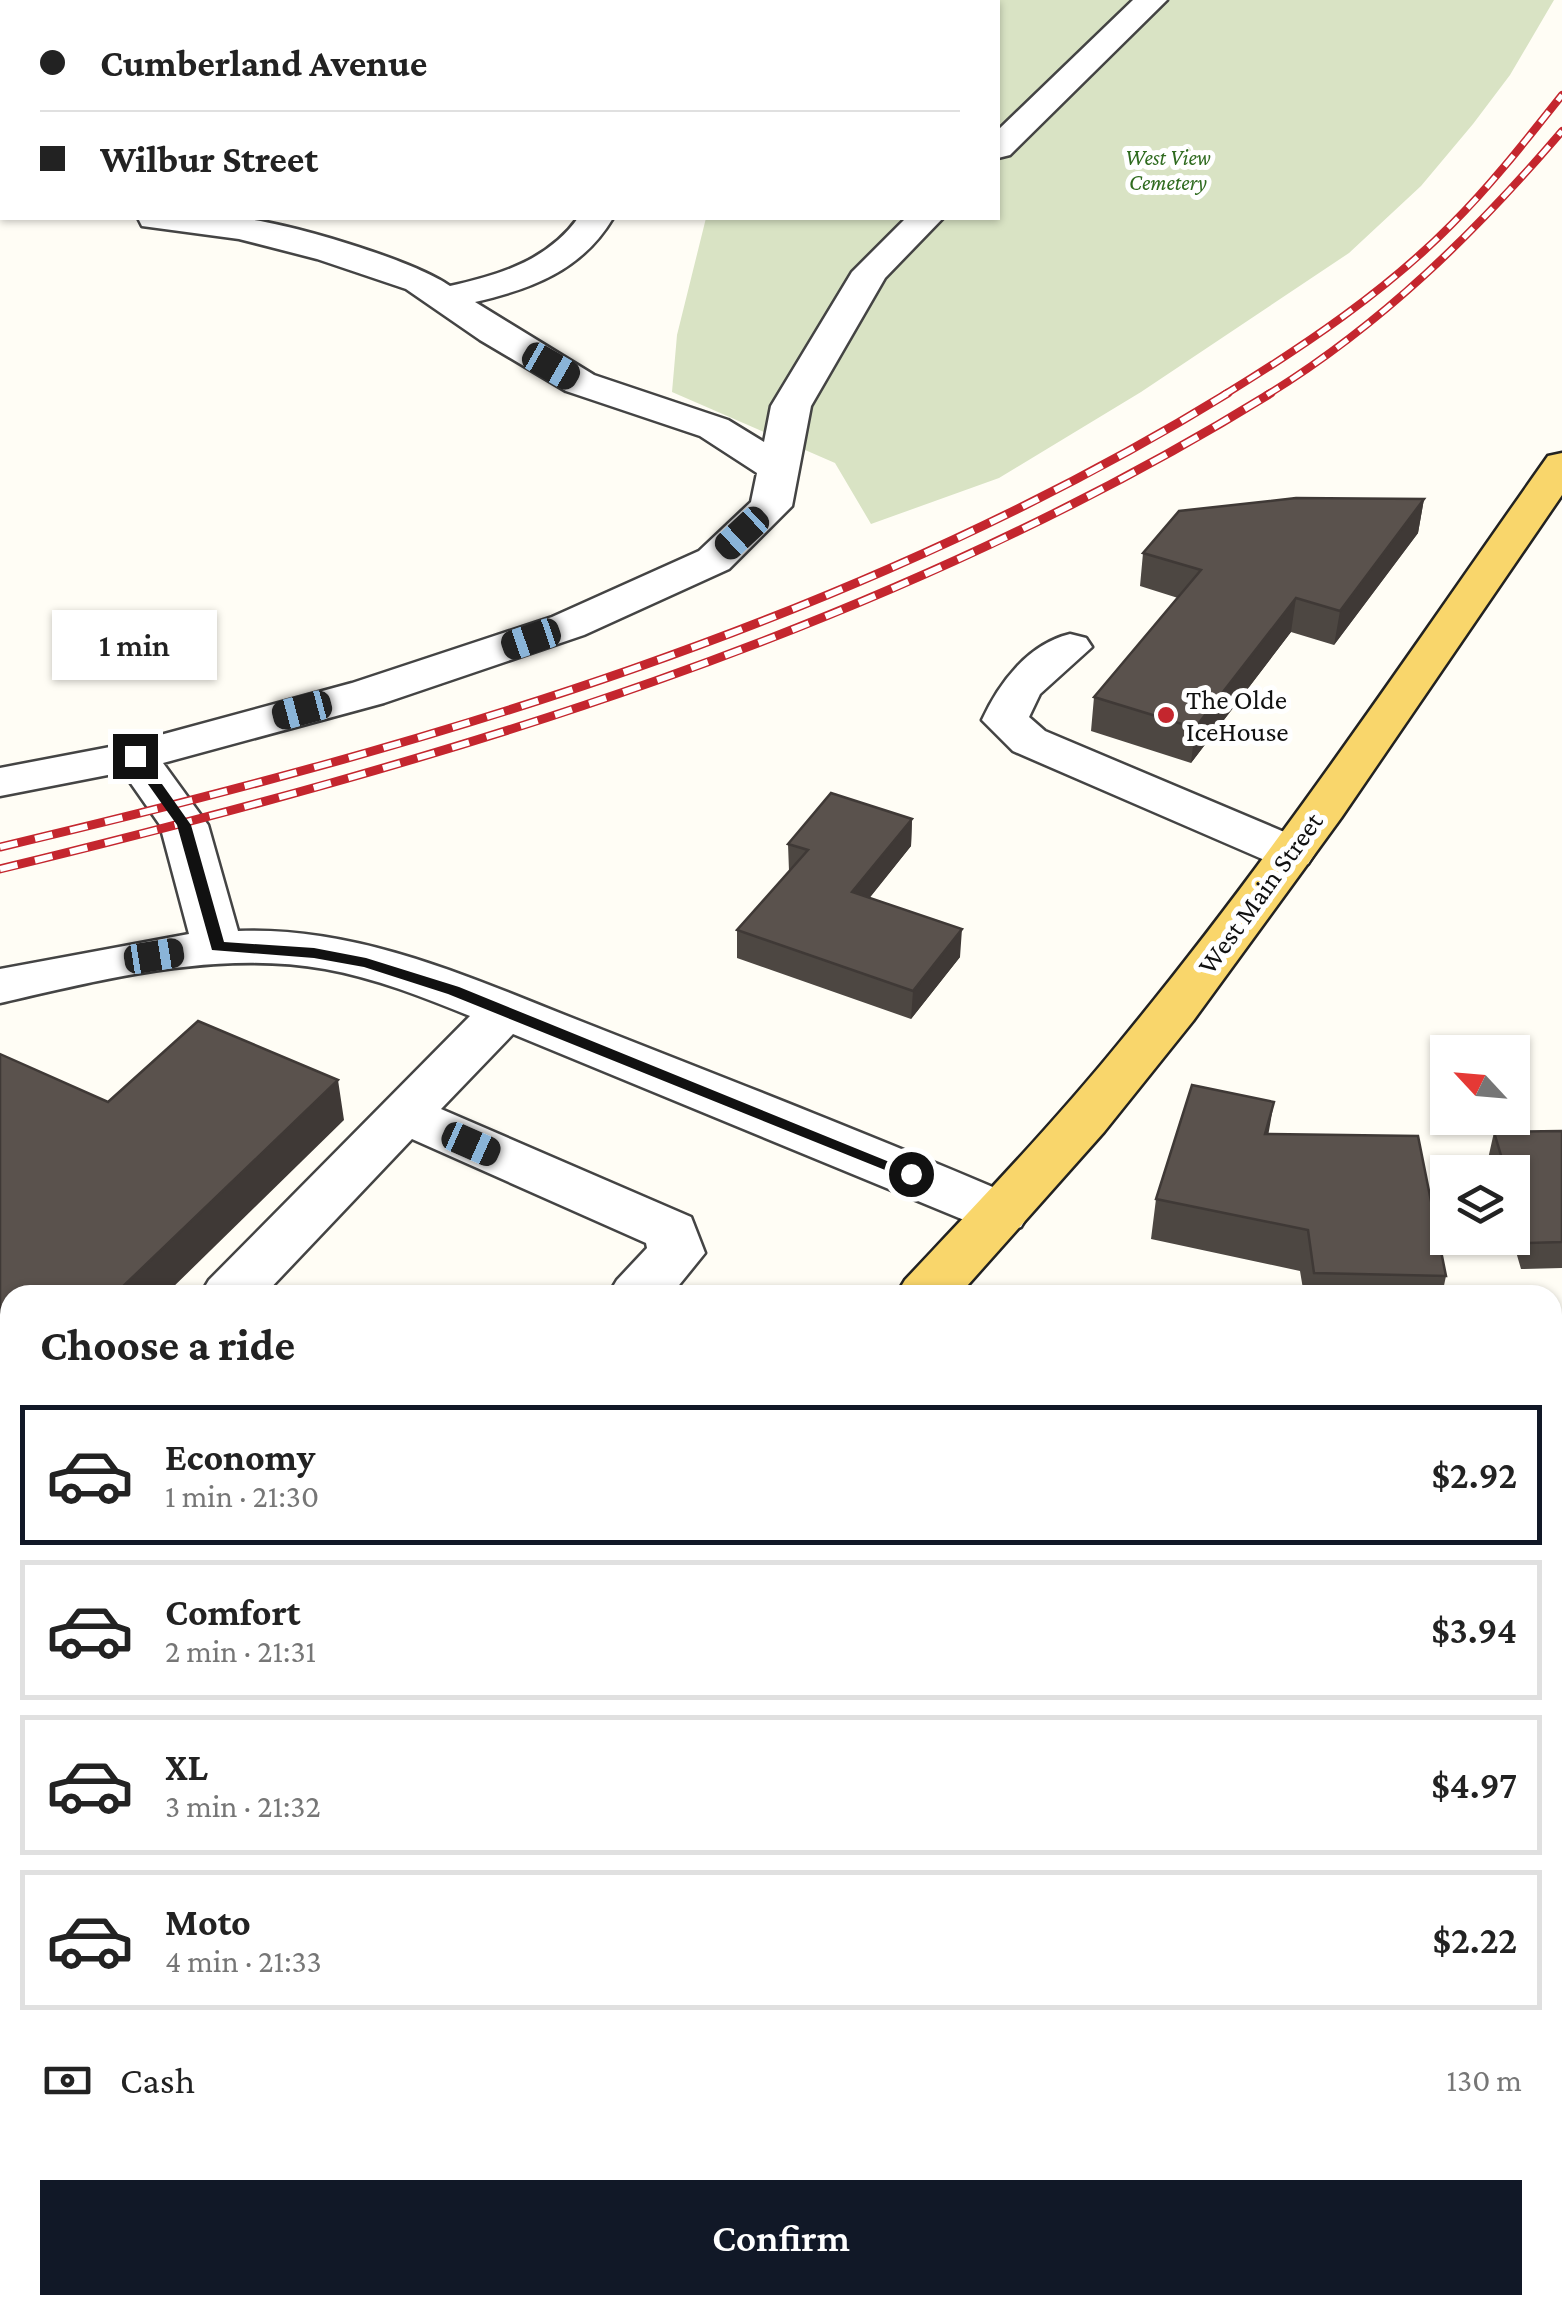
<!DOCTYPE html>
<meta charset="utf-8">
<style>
:root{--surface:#fff;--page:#f6f6f6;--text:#222;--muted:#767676;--line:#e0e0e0;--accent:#111827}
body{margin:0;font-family:"Crimson Pro",serif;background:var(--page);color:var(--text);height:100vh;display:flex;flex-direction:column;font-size:38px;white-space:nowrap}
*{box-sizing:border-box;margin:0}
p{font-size:32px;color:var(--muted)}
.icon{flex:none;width:55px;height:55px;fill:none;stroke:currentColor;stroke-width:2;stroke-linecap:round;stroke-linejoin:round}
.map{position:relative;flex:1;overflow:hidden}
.details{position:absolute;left:0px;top:1285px;width:1562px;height:1030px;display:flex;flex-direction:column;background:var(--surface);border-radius:30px 30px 0 0;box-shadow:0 2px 8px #0004}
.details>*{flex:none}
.top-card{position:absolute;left:0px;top:0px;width:1000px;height:220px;box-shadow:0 2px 8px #0004;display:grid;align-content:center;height:220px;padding:0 40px;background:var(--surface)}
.needle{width:65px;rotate:296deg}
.fabs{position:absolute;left:1430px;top:1035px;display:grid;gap:20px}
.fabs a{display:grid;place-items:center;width:100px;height:100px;border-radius:0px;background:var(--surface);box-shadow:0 2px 8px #0004;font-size:50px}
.end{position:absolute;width:45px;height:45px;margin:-22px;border:12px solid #111;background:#fff;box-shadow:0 0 0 5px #fff}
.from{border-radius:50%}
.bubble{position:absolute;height:70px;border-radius:0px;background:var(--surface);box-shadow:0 2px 8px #0004;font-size:32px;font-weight:600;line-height:70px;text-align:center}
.car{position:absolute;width:30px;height:60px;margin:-30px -15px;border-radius:12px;box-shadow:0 0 8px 2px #0007;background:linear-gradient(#222 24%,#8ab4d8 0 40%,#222 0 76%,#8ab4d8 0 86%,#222 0)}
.top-card b{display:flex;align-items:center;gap:35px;height:95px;font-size:38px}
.top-card b+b{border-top:2px solid var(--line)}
.top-card i{width:25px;height:25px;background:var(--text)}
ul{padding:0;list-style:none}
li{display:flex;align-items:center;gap:30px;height:140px;margin:0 20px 15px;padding:0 20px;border:5px solid var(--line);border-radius:0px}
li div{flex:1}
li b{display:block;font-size:38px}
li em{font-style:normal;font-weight:600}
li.active{border-color:var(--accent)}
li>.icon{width:90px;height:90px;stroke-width:1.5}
h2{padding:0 40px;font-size:45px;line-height:120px}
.pay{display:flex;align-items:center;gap:25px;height:110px;padding:0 40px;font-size:38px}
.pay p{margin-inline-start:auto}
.cta{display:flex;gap:20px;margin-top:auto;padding:20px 40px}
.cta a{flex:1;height:115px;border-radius:0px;background:var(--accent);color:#fff;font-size:40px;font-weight:600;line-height:115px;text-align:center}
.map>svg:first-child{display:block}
.cemetery{fill:#d9e3c4}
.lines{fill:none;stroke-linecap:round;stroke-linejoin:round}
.minor-casing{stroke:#444;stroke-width:5}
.major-casing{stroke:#222;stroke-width:5}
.path{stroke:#333;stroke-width:4;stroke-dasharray:6 4;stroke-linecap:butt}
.minor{fill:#fff;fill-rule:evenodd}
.major{fill:#f9d66b;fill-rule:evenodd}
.rail-far1-casing{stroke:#c4262e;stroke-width:8}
.rail-casing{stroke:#c4262e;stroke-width:9}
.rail-far1{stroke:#fff;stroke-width:5;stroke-dasharray:14;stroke-linecap:butt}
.rail{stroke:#fff;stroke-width:6;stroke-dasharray:18;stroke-linecap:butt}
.wall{fill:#4d4742}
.shaded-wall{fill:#3f3936}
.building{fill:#5a524d;stroke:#3f3936;stroke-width:2.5}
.route{fill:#111}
.poi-dot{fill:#c4262e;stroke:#fff;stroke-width:4}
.labels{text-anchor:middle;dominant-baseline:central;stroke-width:10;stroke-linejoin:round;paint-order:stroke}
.far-park-label{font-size:22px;font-style:italic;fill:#2f6b1f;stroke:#fff}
.poi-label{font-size:28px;fill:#111;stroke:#fff;text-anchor:start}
.street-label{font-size:28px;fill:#111;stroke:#fff}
</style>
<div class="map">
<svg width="1562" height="2315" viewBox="0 0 1562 2315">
<rect width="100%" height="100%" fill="#fffdf5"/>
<path class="cemetery" d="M226 0H1554L1510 75 1473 124 1421 186 1349 253 1141 392 999 478 871 524 835 463 672 392 677 335 706 218H998V2Z"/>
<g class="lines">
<g class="minor-casing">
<path id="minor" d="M1133 0H1167L1010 155 998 158V130Z
M0 191 2 192V213H0Z
M138 218C171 218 205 215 238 218 284 221 413 260 450 286 500 275 548 260 578 218H613C582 270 532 289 475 302L594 375 728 420 764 442 771 406 852 272 906 218H943L885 278 811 406 792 506 729 569 584 635 384 703 163 763 208 825 238 931C367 926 486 985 603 1030 743 1085 883 1140 1021 1199L1029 1213 1021 1227 1001 1233 981 1227 513 1034 441 1109 691 1217 705 1253 671 1295H608L617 1280 647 1248 646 1243 412 1139 264 1295H200L209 1280 470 1016C423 997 375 978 325 969 216 950 106 979 0 1003V969L189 934 160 825 123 772 0 796V768L131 743 352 683 552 617 699 551 751 502 757 473 700 436 566 391 480 340 406 289 317 259 239 239 142 226Z
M1070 634 1086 638 1092 647 1040 694 1029 717 1045 731 1308 842 1315 853 1308 864 1291 868 1274 864 1013 751 982 720C999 683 1028 644 1070 634Z
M1552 1385H1562V1431H1552Z
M10 1495V1552L0 1555V1499Z
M10 1832V1899L0 1903V1836Z
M0 2253 10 2257V2305H49L45 2315H0Z"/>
</g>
<g class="major-casing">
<path id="major" d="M1562 453V495L1341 818 1193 1021 1104 1132 959 1295H896L905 1280C981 1199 1058 1119 1128 1032 1278 849 1411 650 1548 456Z
M10 2106V2183L0 2187V2110Z
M1288 2305H1367L1371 2315H1292Z"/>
</g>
<path class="path" d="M654 0 667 2"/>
<use href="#minor" class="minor"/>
<use href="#major" class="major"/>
<g class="rail-far1-casing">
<path id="rail-far1" d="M1224 395C1304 346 1386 291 1452 224 1492 184 1527 139 1562 95
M1267 395C1381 325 1476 232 1562 131"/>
</g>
<g class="rail-casing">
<path id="rail" d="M0 847C425 747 854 623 1228 393
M0 869C441 762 883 633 1271 393"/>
</g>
<use href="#rail-far1" class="rail-far1"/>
<use href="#rail" class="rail"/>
</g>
<path class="wall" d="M1424 499 1418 533 1334 645 1291 632 1191 763 1091 731 1094 697 1178 598 1140 586 1143 553Z
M912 819 911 846 869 898 960 957 911 1019 737 958V930L789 871 788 844Z
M1562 1131V1268L1521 1269 1512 1238V1172H1492L1488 1159 1494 1132Z
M1268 1134 1446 1276 1442 1295H1304L1300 1271 1151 1239 1156 1199Z"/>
<path class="shaded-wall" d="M1424 499 1418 533 1334 645 1340 611Z
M1296 598 1291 632 1191 763 1195 728Z
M912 819 911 846 852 920V892Z
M962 929 960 957 911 1019 913 991Z
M338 1080 344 1120 165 1295H114Z
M1274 1102 1267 1142 1265 1134Z
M10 1395V1446L0 1456V1405Z
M1562 2146V2168L1552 2171V2149Z"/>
<path class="building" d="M1296 498 1424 499 1340 611 1296 598 1195 728 1094 697 1201 570 1143 553 1179 511Z
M831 793 912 819 852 892 962 929 913 991 737 930 808 850 788 844Z
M198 1021 338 1080 114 1295H10V1395L0 1405V1054L108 1102Z
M1192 1085 1274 1102 1265 1134 1418 1136 1446 1276 1314 1273 1308 1230 1156 1199Z
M1562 1131V1242L1528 1243 1512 1192V1172H1506L1494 1132Z
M1552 2051 1562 2069V2146L1552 2149Z
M1562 2304V2315H1526Z
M165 2305H298L300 2315H167Z"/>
<path class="route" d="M130 753H140L191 825 224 942 314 948 366 958 459 987 919 1174 917 1178H905L448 994 364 967 314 958 212 950 177 825 128 756Z"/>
<circle class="poi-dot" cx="1166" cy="715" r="10"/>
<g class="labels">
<g class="far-park-label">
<text x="1168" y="157">West View<tspan x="1168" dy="25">Cemetery</tspan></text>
</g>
<g class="poi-label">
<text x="1186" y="699">The Olde<tspan x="1186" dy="32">IceHouse</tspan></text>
</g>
<g class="street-label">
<text transform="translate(1260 893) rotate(-54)">West Main Street</text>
</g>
</g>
</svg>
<div class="fabs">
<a><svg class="needle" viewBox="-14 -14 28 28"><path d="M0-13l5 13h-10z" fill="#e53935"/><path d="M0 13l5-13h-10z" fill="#767676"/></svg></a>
<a><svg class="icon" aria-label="layers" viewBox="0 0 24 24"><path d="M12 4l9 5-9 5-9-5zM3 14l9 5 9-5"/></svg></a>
</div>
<i class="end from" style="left:911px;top:1174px"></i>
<i class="end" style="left:135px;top:756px"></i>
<div class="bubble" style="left:52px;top:610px;width:165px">1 min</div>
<i class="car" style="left:551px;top:366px;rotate:120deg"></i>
<i class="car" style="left:742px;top:533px;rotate:227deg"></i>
<i class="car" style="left:531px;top:639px;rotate:251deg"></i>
<i class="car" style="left:302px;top:710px;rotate:255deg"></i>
<i class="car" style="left:154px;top:956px;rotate:81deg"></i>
<i class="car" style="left:471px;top:1144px;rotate:114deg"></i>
<div class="top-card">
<b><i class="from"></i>Cumberland Avenue</b>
<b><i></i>Wilbur Street</b>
</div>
<section class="details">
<h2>Choose a ride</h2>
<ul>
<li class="active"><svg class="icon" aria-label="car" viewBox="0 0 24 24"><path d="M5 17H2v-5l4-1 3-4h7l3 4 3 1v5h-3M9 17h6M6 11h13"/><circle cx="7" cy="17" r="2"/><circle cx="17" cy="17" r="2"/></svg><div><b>Economy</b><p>1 min · 21:30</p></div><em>$2.92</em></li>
<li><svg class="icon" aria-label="car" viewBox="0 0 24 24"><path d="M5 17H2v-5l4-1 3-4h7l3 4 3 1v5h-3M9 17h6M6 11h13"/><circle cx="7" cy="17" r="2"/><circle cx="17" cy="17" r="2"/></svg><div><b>Comfort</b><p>2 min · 21:31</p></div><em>$3.94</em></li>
<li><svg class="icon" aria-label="car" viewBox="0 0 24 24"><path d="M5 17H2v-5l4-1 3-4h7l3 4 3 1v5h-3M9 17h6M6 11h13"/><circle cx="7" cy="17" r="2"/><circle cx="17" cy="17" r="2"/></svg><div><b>XL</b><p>3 min · 21:32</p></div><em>$4.97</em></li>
<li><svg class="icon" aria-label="car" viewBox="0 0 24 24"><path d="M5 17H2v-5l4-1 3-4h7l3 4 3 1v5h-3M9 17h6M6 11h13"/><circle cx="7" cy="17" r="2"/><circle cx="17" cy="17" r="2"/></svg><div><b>Moto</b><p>4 min · 21:33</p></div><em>$2.22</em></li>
</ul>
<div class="pay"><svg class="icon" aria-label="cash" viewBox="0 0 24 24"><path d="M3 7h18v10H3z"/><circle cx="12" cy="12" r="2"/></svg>Cash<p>130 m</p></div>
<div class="cta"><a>Confirm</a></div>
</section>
</div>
